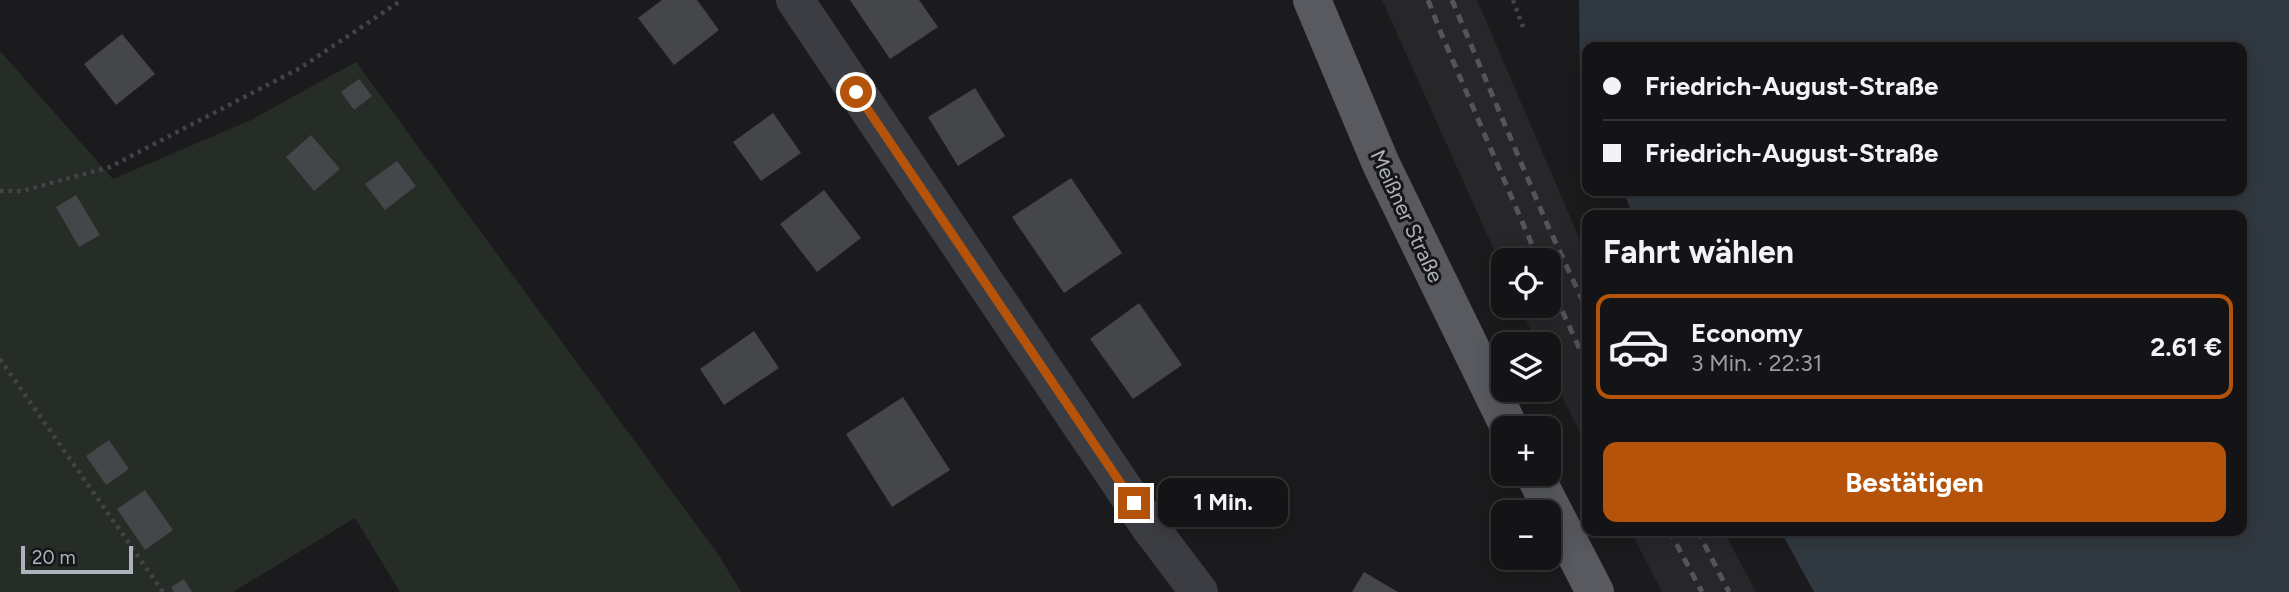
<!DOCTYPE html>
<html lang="de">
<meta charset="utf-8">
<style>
:root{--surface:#141416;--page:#1d1d1f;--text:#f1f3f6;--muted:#9d9ea1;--line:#333335;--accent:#b45309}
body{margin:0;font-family:Figtree,sans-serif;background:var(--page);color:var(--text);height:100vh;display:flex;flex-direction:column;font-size:26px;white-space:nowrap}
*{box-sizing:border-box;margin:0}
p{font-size:23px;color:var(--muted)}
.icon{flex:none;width:38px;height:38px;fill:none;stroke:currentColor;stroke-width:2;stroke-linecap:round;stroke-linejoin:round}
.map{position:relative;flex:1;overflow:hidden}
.drawer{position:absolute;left:1582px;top:210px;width:665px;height:326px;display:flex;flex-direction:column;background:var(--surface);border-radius:14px;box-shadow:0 4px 18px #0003,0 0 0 2px var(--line)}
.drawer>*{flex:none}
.hud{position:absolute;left:1582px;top:42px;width:665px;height:154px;border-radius:14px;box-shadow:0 4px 18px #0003,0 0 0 2px var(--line);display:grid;align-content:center;height:154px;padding:0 21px;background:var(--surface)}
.tools{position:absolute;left:1491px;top:248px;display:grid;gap:14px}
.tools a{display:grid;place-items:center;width:70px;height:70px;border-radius:14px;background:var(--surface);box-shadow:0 4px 18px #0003,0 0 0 2px var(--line);font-size:35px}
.scale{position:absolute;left:21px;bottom:18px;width:112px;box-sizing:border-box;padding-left:7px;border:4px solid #aeb2bb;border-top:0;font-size:19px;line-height:24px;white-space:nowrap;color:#aeb2bb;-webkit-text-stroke:5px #161618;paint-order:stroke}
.end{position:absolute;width:32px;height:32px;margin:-16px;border:9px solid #b45309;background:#fff;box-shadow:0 0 0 4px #fff}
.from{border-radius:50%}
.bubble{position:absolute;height:49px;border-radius:14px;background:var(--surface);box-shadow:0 4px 18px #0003,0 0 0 2px var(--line);font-size:23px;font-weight:700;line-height:49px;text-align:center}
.hud b{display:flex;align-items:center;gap:24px;height:66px;font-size:26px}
.hud b+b{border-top:2px solid var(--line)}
.hud i{width:18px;height:18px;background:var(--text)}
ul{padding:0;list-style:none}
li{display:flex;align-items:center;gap:21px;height:105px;margin:0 14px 10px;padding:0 7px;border:4px solid var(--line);border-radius:14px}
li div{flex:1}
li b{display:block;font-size:26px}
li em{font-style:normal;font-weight:700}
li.on{border-color:var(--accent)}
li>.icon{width:63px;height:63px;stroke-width:1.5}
h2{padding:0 21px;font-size:32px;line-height:84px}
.primary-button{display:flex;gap:14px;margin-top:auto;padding:14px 21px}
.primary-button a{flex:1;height:80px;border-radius:14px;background:var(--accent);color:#fff;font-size:28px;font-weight:700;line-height:80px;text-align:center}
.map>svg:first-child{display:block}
.built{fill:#27272a}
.green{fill:#252d26}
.water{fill:#313940}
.building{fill:#45464a}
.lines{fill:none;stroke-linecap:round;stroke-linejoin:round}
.path{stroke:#424449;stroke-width:4.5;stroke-dasharray:3.5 5;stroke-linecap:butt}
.minor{stroke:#3c3d42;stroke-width:38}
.primary{stroke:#585a60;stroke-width:38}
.rail{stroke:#53555a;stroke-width:5;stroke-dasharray:9 7;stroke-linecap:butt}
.route{stroke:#b45309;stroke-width:9}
.labels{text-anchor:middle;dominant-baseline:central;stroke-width:6;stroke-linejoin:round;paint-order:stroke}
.street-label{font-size:21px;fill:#aeb2bb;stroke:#161618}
</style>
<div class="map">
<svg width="2289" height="592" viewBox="0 0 2289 592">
<rect width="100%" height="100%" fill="#1b1b1d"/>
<path class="built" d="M1382 0H1477L1587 256V446L1549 370V345H1537L1520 306H1549V261H1503V270Z
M1630 530H1723L1756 592H1662Z"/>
<path class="green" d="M0 51 113 179 251 120 356 62 720 557 741 592H400L355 518 233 592H0Z"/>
<path class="water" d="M1579 0H2289V592H1814L1780 530H2242V215H1633L1623 191H2242V47H1587V107L1580 89Z"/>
<path class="building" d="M662 0H697L719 30 674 65 638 18Z
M850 0H919L938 27 890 59Z
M122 34 155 74 116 105 84 64Z
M359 79 372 96 354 110 341 92Z
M975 88 1005 136 958 166 928 117Z
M773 113 801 153 761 181 733 142Z
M311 135 340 169 314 191 286 157Z
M397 161 416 186 385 210 365 184Z
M1071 178 1122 253 1064 293 1012 217Z
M824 190 861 238 817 272 780 224Z
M76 195 100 235 79 247 56 207Z
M1139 303 1182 365 1133 399 1090 339Z
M754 331 779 368 724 405 700 369Z
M903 397 950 470 892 507 846 434Z
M109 440 129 469 106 485 86 456Z
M145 490 173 530 145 550 117 509Z
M1364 572 1398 592H1352Z
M184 579 192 592H174L171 587Z"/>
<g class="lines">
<path class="path" d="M1513 0 1523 27
M0 191H22L110 167 300 68 402 0
M0 359 163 592"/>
<path class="minor" d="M795 0 1149 526 1199 592"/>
<path class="primary" d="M1312 0 1381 164 1510 429
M1534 474 1595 592"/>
<path class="rail" d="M1428 0 1441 33 1539 261
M1452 0 1547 224 1587 310
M1549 282 1587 365
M1669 530 1702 592
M1697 530 1729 592"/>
</g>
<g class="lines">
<path class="route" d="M856 92 1134 503"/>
</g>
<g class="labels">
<g class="street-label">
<text transform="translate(1407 216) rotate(65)">Meißner Straße</text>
</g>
</g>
</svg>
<div class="tools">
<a><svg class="icon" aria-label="locate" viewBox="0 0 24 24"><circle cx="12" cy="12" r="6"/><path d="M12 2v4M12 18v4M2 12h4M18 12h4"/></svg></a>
<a><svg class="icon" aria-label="layers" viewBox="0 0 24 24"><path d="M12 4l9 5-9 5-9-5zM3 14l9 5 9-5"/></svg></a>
<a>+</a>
<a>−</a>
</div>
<div class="scale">20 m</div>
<i class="end from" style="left:856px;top:92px"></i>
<i class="end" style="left:1134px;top:503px"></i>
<div class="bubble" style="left:1158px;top:478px;width:130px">1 Min.</div>
<div class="hud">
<b><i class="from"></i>Friedrich-August-Straße</b>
<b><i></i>Friedrich-August-Straße</b>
</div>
<section class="drawer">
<h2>Fahrt wählen</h2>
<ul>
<li class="on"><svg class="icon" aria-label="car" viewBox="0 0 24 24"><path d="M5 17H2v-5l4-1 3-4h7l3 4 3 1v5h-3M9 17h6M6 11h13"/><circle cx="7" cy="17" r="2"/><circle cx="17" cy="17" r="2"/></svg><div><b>Economy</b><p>3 Min. · 22:31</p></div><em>2.61 €</em></li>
</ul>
<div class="primary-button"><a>Bestätigen</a></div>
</section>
</div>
